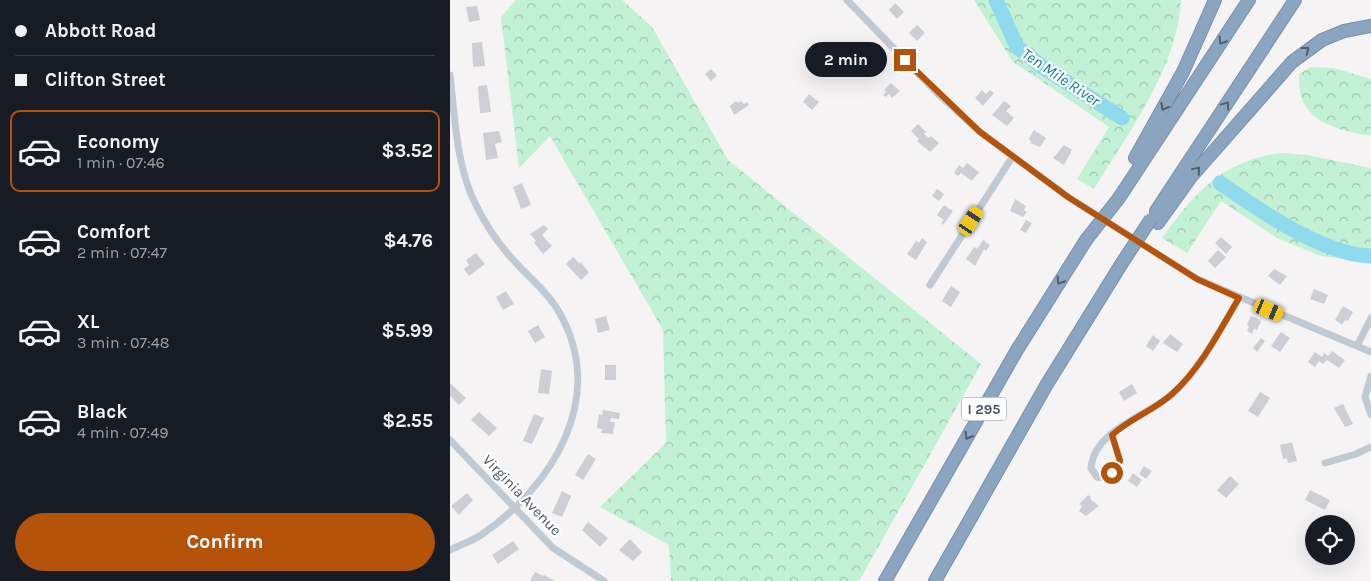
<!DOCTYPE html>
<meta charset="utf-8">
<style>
:root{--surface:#171b24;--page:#20242c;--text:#f1f3f6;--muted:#9ea1a6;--line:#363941;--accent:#b45309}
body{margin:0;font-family:Karla,sans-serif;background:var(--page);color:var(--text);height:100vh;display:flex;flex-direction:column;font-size:19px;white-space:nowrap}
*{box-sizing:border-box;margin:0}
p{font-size:16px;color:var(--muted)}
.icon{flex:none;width:28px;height:28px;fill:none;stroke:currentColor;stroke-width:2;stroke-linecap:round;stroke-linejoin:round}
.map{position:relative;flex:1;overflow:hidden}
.drawer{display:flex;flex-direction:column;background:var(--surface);width:450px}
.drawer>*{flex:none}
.banner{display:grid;align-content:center;height:110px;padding:0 15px;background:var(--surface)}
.buttons{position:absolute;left:855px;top:515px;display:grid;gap:10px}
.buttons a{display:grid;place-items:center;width:50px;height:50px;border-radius:50%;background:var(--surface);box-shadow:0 5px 20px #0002;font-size:25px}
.end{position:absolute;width:22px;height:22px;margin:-11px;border:6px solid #b45309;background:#fff;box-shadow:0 0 0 2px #fff}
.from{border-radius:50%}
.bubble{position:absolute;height:35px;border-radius:18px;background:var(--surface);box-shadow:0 5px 20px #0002;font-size:16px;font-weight:700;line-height:35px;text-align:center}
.car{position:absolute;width:15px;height:30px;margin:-15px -8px;border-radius:6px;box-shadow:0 0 4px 1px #0007;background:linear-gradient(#f5c518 24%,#345 0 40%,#f5c518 0 76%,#345 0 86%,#f5c518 0)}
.banner b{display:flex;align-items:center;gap:18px;height:48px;font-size:19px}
.banner b+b{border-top:1px solid var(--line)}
.banner i{width:12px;height:12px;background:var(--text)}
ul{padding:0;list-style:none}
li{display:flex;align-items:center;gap:15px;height:82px;margin:0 10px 8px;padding:0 5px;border:2px solid transparent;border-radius:10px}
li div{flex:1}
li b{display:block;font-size:19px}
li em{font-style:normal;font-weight:700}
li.active{border-color:var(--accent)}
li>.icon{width:45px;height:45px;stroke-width:1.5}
.button{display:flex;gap:10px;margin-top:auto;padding:10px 15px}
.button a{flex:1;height:58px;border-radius:30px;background:var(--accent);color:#fff;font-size:20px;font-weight:700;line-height:58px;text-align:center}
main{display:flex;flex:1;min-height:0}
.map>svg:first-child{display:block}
.forest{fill:url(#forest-crowns)}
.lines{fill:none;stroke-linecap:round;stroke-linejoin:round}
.river{stroke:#90daee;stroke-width:15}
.building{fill:#cdcfd5}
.motorway-casing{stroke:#7690ad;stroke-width:14}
.minor{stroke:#c1cad2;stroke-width:7}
.motorway{stroke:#8ba5c1;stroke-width:12}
.motorway-bridge-casing{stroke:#7690ad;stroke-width:14;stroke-linecap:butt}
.motorway-bridge{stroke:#8ba5c1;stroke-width:12}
.oneway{stroke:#505e6b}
.route{stroke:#b45309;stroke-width:6}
.labels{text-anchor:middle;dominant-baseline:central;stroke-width:4.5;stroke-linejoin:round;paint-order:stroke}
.shield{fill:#fff;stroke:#808990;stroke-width:1}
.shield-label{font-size:14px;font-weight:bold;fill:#4a5661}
.street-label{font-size:15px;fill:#4a5661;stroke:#fff}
.water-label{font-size:16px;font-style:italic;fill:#0c7c9b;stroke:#fff}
</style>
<main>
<section class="drawer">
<div class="banner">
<b><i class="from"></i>Abbott Road</b>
<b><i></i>Clifton Street</b>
</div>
<ul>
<li class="active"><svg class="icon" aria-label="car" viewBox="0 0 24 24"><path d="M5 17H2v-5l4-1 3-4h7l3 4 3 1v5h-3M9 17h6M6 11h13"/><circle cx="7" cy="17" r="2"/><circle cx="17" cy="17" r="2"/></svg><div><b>Economy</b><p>1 min · 07:46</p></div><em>$3.52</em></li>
<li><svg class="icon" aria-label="car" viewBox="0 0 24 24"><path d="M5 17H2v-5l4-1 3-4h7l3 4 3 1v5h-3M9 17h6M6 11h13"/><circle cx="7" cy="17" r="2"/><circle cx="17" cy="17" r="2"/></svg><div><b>Comfort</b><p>2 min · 07:47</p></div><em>$4.76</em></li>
<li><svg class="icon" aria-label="car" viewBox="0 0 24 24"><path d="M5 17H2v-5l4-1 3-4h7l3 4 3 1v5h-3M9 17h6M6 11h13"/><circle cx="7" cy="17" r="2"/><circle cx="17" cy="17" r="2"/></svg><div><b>XL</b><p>3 min · 07:48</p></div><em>$5.99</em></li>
<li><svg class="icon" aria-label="car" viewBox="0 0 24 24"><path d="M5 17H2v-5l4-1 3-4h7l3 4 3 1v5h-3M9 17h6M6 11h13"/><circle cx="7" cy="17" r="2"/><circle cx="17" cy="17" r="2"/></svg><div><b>Black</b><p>4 min · 07:49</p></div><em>$2.55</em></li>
</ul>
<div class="button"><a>Confirm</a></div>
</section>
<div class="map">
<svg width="921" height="581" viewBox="0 0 921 581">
<defs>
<pattern id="forest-crowns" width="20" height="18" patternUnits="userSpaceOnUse" patternTransform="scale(1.25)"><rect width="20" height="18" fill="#c3f1d5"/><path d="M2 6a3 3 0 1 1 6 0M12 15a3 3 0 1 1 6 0" fill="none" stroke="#a0c6b0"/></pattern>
</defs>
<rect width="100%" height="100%" fill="#f5f3f3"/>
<path class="forest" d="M66 0H172L202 27 278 160 531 364 409 581H221L219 545 150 507 216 443 213 330 100 136 69 168 51 17Z
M524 0H731C728 67 678 133 644 189L627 179 659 127 563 62Z
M861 67 884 68 921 79V136C883 129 846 121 849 74Z
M832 153 857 155 921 168V262L871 256 827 238 771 201 737 253 712 238C745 192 773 160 832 153Z"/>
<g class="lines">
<path class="river" d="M546 0 567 47 591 66 672 118
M770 183C809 210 873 255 921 256"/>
</g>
<path class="building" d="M445 3 454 12 447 19 439 10Z
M27 6 30 20 19 22 16 7Z
M467 25 475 33 467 41 459 33Z
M32 42 35 66 23 67 22 43Z
M381 51 396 67 388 75 372 59Z
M261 69 267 76 261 81 255 74Z
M441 83 450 91 442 98 439 94 436 97 433 95 436 92 434 90Z
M37 85 41 112 30 113 28 86Z
M532 90 536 94 540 90 544 93 533 106 525 98Z
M359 94 369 102 362 110 353 102Z
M286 101 288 103 291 101 294 104 297 102 299 105 284 115 280 106Z
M554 101 561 106 556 111 564 118 557 126 542 115Z
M468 124 476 132 474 134 479 138 481 136 489 143 480 152 467 141 469 139 461 131Z
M584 130 596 138 590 147 580 143 581 141 579 139Z
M49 131 52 142 45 144 48 158 36 160 33 133Z
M614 145 622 150 614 165 603 158Z
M517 163 529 172 522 181 511 173 508 176 504 173 509 165 513 168Z
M72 183 81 205 71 209 63 187Z
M487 189 494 194 489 201 482 196Z
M565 199 576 206 574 210 577 212 573 217 560 211Z
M494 205 503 211 493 225 491 223 494 220 487 215Z
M576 220 582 223 576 233 570 230Z
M94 225 98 229 92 235 102 246 93 254 84 243 86 241 80 234Z
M771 237 782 247 776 254 765 243Z
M472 238 477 242 466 260 457 254 466 241 469 243Z
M533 240 540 245 536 251 534 249 525 266 516 259 524 247 527 249Z
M768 250 776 257 765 268 758 261Z
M26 253 35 264 19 276 14 269 19 265 16 260Z
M123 257 130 264 131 262 139 273 131 280 116 264Z
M824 269 837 276 830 285 818 276Z
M501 286 510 292 501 307 492 301Z
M864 289 878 295 874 304 860 299Z
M56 291 64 304 53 310 46 297Z
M893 306 903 312 898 321 895 320 892 325 885 320Z
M156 316 160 330 148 333 145 319Z
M801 316 809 319 811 322 807 330 804 329 802 334 797 331 799 327 797 324Z
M88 325 95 337 85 343 78 331Z
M831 332 840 338 830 352 821 346Z
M720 334 733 344 727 352 713 343Z
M703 335 710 341 703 351 696 346Z
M811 338 815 341 807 352 803 348Z
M882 351 895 360 889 368 877 360 873 364 869 361 865 367 858 362 865 352 872 357 874 353 878 356Z
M155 365H166V380H155Z
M91 369 102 371 99 394 88 393Z
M0 383 16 398 9 405 0 396Z
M682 384 687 393 674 401 669 392Z
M810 392 820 398 808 417 798 411Z
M893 404 903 424 895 427 884 408Z
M153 410 170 413 169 419 161 418 160 422H165L163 434 151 433 152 429 147 428 149 414 152 415Z
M29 412 47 428 39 436 21 420Z
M84 414 94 418 82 444 73 441Z
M842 442 847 461 838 463 837 458 833 459 830 445Z
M138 454 146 459 133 480 125 475Z
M694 466 702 471 696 479 689 474Z
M683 473 692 480 687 487 678 481Z
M780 476 789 484 776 498 767 490Z
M860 490 880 500 875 510 855 500Z
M112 491 121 496 112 517 102 513Z
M17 493 23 500 9 515 1 506Z
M638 495 641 497 640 499 649 506 636 516 629 511 632 506 629 504Z
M138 522 158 538 150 547 132 530Z
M180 539 192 552 183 561 169 550Z
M63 541 69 549 48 564 42 555Z
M85 572 93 576 94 575 105 581H80Z"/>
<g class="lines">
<g class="motorway-casing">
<path id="motorway" d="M685 158 733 72 765 0
M669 198 799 0
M706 211 845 0
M708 223 741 177 842 62 872 40 894 31 921 26
M435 581 567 350 636 240
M485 581 597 384 672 263"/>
</g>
<path class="minor" d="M397 0 489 95 530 132 618 197 747 279 921 352
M0 75C5 117 6 166 26 205 36 226 50 246 67 264 81 279 99 294 109 312 158 397 103 486 31 535 22 541 10 545 0 550
M480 285 563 156
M907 346 921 318
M921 376 915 397 921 415
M662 435 670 461C665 471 659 480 647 477L641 468C644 429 700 415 724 393 751 367 770 330 789 298
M0 440 103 548 154 581
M875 463 906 454 921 447"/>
<use href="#motorway" class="motorway"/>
<g class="motorway-bridge-casing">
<path id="motorway-bridge" d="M636 240 669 198
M672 263 701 219"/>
</g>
<use href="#motorway-bridge" class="motorway-bridge"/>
</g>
<defs><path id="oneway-chevron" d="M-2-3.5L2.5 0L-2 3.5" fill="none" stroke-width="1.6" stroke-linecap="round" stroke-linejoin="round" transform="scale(1.25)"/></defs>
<g class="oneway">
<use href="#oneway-chevron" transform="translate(772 41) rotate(123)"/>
<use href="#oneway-chevron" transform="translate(856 50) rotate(-37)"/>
<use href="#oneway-chevron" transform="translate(776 105) rotate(-56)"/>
<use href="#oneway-chevron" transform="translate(714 107) rotate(119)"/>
<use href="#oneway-chevron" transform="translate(747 170) rotate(-50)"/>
<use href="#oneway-chevron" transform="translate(610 281) rotate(122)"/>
<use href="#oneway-chevron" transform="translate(518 436) rotate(120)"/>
</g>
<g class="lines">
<path class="route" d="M455 60 530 132 618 197 747 279 789 298C770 330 751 368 723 393 705 410 681 418 662 435L670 461 662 473"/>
</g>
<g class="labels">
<rect class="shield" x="511.5" y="397.5" width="45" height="23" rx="4"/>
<g class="shield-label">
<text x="534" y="409">I 295</text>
</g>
<g class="street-label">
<text transform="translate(72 495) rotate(46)">Virginia Avenue</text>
</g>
<g class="water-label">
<text transform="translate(611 77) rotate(34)">Ten Mile River</text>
</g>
</g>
</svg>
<div class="buttons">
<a><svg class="icon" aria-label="locate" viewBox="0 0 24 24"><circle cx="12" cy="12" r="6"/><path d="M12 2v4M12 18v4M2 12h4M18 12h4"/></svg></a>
</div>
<i class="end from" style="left:662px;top:473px"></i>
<i class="end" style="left:455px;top:60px"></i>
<div class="bubble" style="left:355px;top:42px;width:82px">2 min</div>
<i class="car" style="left:521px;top:221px;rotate:33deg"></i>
<i class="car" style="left:819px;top:310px;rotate:113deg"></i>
</div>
</main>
